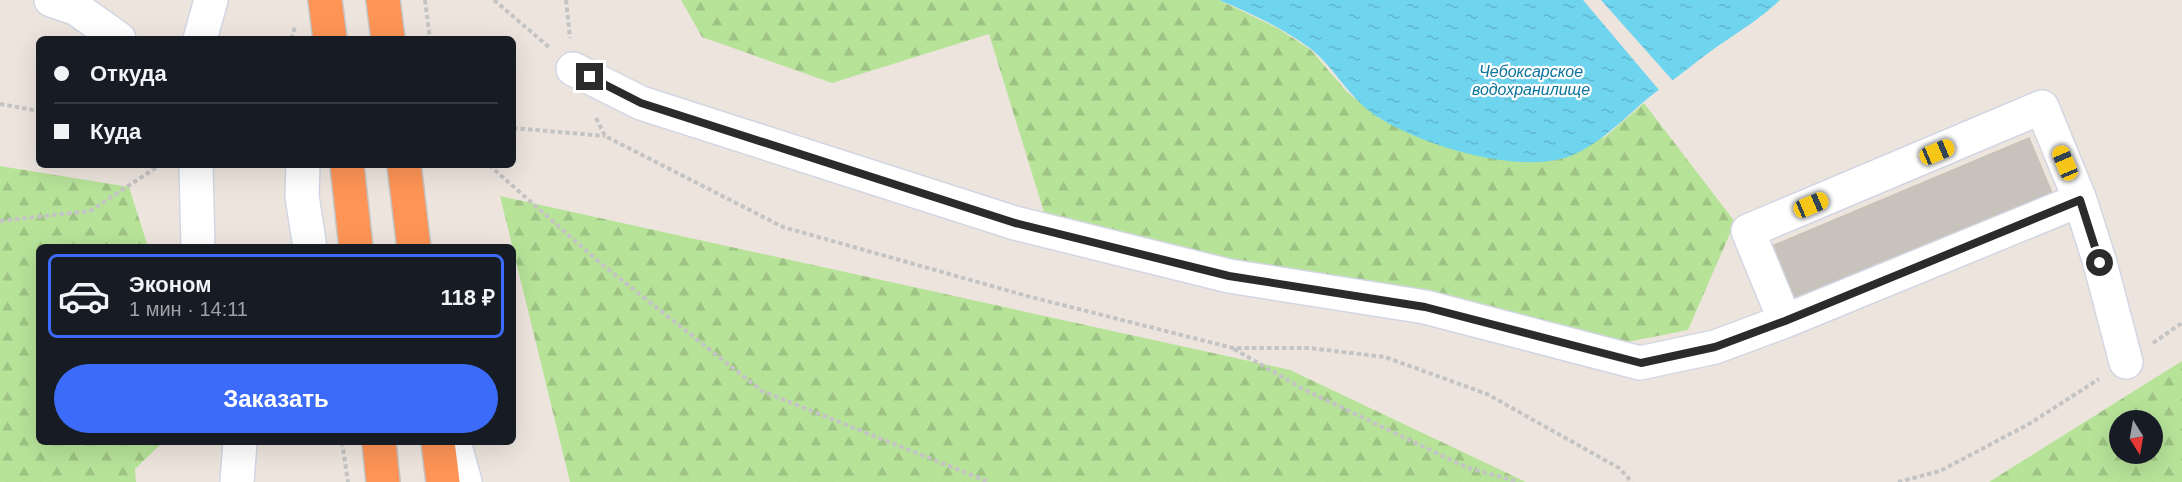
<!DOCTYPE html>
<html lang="ru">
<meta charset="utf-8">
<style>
:root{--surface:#171b24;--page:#242831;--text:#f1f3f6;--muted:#9ea1a6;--line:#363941;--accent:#3c6bfa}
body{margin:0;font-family:Helvetica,sans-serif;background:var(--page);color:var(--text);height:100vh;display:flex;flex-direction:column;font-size:22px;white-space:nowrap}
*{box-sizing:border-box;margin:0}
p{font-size:20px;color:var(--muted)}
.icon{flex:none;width:33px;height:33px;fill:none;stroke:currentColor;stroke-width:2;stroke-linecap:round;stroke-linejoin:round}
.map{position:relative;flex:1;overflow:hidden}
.panel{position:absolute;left:36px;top:244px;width:480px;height:201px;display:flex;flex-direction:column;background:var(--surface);border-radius:9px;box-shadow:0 6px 24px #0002}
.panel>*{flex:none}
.top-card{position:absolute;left:36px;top:36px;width:480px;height:132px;border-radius:9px;box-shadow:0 6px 24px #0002;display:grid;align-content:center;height:132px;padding:0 18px;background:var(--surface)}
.needle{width:39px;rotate:169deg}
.fabs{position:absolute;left:2109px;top:410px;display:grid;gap:12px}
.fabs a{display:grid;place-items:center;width:54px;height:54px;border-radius:50%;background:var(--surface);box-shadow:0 6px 24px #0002;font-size:30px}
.end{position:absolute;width:27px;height:27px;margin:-14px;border:8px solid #2b2b2b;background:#fff;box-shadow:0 0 0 3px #fff}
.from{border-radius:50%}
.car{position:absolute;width:18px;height:36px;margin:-18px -9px;border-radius:8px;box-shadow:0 0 4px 2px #0007;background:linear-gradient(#f5c518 24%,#345 0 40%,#f5c518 0 76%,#345 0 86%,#f5c518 0)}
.top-card b{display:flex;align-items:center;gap:21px;height:57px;font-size:22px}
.top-card b+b{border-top:2px solid var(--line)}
.top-card i{width:15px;height:15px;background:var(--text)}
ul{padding:10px 0 0;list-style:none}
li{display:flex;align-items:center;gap:18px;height:84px;margin:0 12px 9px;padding:0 6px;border:3px solid transparent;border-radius:9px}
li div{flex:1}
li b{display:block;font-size:22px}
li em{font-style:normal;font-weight:700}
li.on{border-color:var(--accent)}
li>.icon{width:54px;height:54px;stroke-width:1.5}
.cta{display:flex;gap:12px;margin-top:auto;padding:12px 18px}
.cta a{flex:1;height:69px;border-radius:36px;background:var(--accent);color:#fff;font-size:24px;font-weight:700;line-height:69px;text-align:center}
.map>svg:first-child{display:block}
.forest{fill:url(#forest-firs);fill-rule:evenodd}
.water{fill:url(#water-ripples)}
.pier{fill:#ede5dd}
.building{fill:#c8c2bc;stroke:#c8c1b6;stroke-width:1.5}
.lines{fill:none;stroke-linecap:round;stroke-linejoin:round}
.minor-casing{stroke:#d2d6e3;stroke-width:36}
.highway-casing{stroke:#c4c4c4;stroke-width:36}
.path{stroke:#c4c4c4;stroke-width:4;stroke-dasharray:4.5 3;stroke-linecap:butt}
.minor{stroke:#fff;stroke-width:33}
.highway{stroke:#fe9456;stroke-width:33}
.route{stroke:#2b2b2b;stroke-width:8}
.labels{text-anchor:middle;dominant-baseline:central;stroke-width:4.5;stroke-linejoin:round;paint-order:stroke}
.water-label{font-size:16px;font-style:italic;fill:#0d749c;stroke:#fff}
</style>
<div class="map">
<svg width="2182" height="482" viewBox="0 0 2182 482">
<defs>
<pattern id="forest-firs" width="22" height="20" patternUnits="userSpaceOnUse" patternTransform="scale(1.5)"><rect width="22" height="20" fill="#b7e399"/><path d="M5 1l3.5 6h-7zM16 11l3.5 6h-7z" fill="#9ec384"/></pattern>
<pattern id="water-ripples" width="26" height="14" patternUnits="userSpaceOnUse" patternTransform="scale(1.5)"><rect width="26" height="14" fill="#6fd5ef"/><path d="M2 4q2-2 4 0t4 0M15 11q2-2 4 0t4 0" fill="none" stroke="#60b7cd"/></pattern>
</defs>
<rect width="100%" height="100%" fill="#ede5dd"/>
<path class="forest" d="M681 0H1219L1279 29 1311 50 1347 92 1382 120 1453 149 1491 158 1605 137 1644 103 1735 222 1688 330 1607 346 1231 268 1047 222 989 34 832 83 702 37Z
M0 166 129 187 148 247 39 248V442L162 443 135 469 136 482H0Z
M500 196 1290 370 1526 482H570Z
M2182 361V482H1989ZM2120 420H2152V453H2120Z"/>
<path class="water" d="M1219 0H1780C1761 18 1740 31 1718 46 1698 60 1680 76 1660 89 1631 110 1610 137 1577 153 1528 178 1426 147 1381 119 1348 99 1338 71 1311 49 1283 28 1250 13 1219 0Z"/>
<path class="pier" d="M1583 0H1601L1673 81 1659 90Z"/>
<path class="building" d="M2029 138 2055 200 1798 308 1772 246Z"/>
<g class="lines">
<g class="minor-casing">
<path id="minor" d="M51 0 77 9 119 39
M200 39 211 0
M573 69 641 103 1015 223 1229 276 1425 307 1640 363 1715 347 1785 321 2080 200 2042 107 1748 231 1785 321
M196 165 198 248
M303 165 302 196 310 248
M2080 200 2100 263 2126 362
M454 442 465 482
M237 482 240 442"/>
</g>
<g class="highway-casing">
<path id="highway" d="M325 0 330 39
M383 0 388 39
M347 165 356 248
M404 165 414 248
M379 442 383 482
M438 442 443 482"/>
</g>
<path class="path" d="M425 0 430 39
M494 0 550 48
M566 0 570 38
M291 39 295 27
M0 104 39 111
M596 118 605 136 783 227 1027 296 1233 348H1309L1385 357 1487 394 1619 468 1632 482
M513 128 605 136
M489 165 599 262 762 391 989 482
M0 221 90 211 160 165
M2153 343 2182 323
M1234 349 1303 389 1468 468 1519 482
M342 442 348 482
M1898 482 1940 471 2029 424 2099 379"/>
<use href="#minor" class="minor"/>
<use href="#highway" class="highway"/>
</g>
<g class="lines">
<path class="route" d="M590 77 641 103 1015 223 1229 276 1425 307 1641 363 1715 347 1785 321 2080 200 2100 263"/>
</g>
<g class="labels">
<g class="water-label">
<text x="1531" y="71">Чебоксарское<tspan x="1531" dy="18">водохранилище</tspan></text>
</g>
</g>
</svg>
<div class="fabs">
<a><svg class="needle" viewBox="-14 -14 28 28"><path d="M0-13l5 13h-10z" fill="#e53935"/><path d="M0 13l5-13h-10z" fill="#9ea1a6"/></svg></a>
</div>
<i class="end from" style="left:2100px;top:263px"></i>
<i class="end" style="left:590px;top:77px"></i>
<i class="car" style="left:1937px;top:152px;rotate:67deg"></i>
<i class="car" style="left:2065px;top:163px;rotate:337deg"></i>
<i class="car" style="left:1811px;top:205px;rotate:67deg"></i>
<div class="top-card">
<b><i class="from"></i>Откуда</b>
<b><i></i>Куда</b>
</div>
<section class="panel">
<ul>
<li class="on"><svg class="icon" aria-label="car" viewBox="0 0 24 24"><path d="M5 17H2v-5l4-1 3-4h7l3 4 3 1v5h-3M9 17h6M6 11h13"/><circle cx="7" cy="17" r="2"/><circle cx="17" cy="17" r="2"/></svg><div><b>Эконом</b><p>1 мин · 14:11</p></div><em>118 ₽</em></li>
</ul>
<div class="cta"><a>Заказать</a></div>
</section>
</div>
